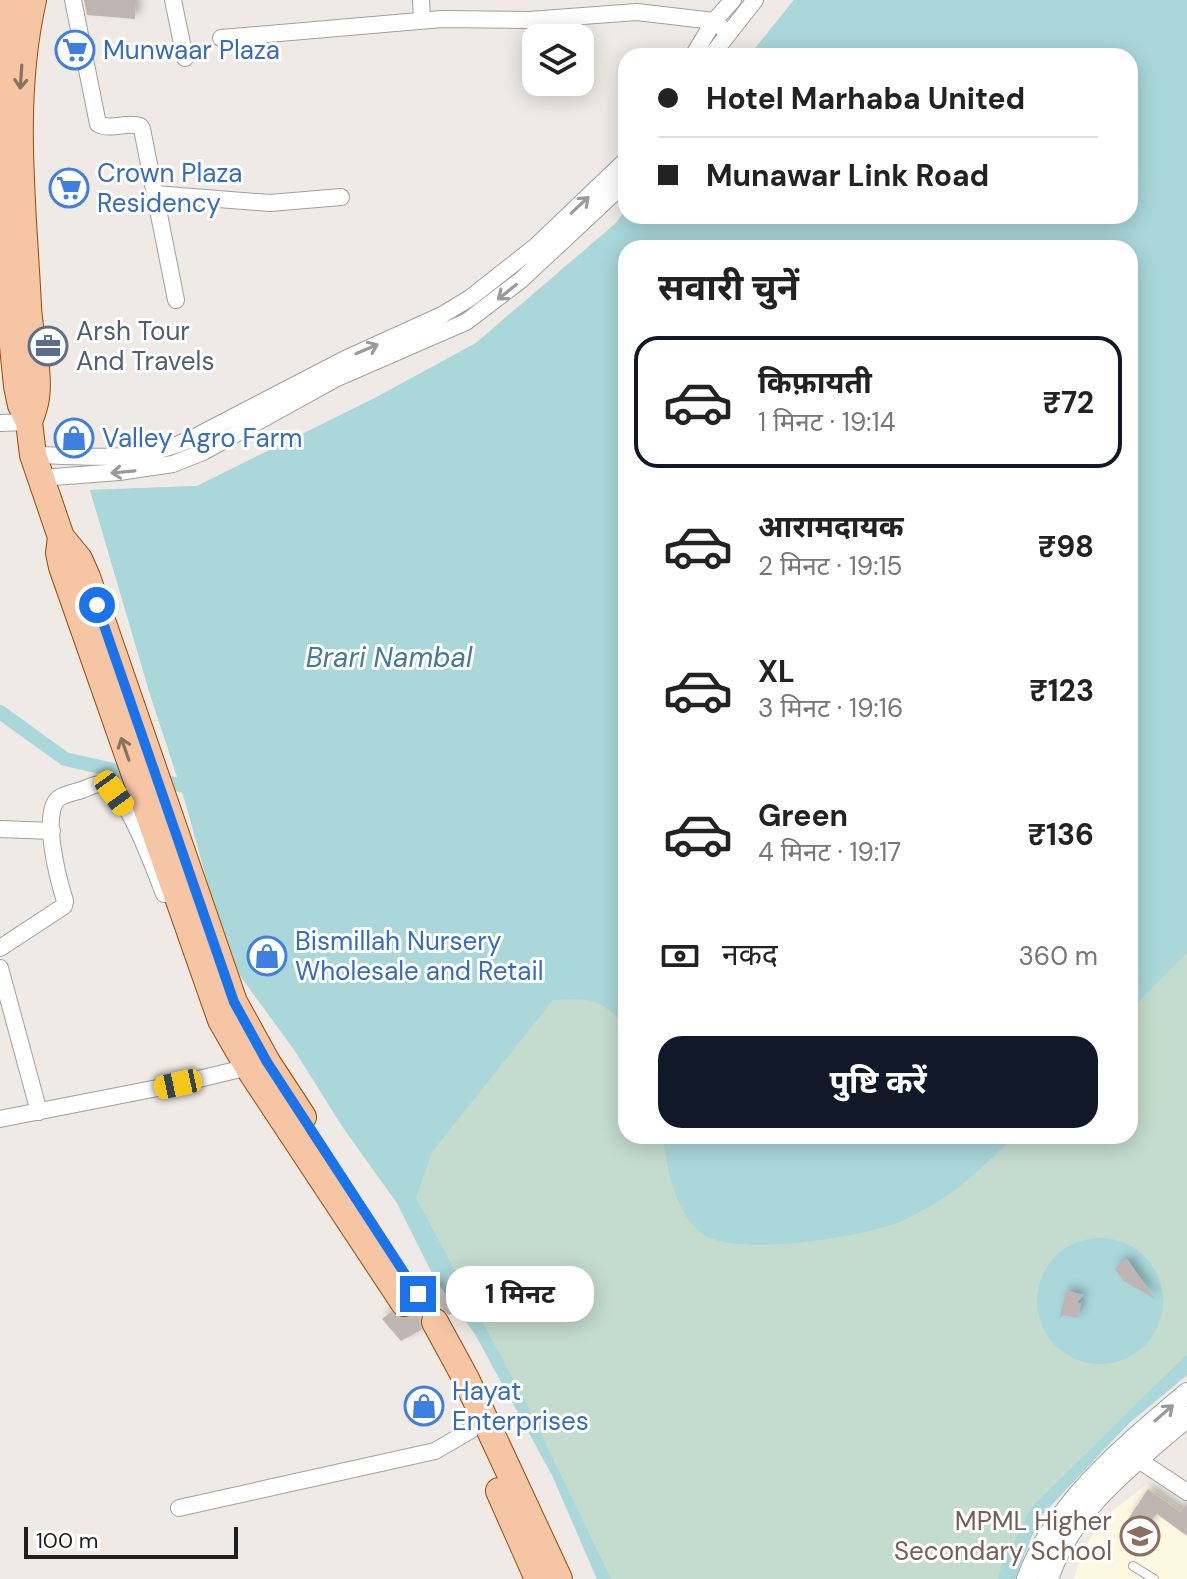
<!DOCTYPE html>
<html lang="hi">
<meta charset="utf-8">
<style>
:root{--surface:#fff;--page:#f6f6f6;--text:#222;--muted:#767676;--line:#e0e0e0;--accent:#111827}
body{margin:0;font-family:"DM Sans","Noto Sans Devanagari",sans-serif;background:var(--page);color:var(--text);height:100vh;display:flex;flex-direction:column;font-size:30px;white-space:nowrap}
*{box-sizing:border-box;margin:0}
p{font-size:26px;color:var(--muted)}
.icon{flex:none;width:44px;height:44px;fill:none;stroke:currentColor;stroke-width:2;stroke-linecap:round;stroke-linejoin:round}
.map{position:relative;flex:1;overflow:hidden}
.side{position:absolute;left:618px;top:240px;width:520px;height:904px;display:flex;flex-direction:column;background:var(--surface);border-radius:24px;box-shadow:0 4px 20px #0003}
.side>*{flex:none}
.banner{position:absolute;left:618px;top:48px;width:520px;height:176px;border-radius:24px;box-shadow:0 4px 20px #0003;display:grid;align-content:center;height:176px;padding:0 40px;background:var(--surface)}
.tools{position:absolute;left:522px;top:24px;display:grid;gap:16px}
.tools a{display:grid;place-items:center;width:72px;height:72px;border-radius:16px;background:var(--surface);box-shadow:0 4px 20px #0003;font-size:40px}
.scale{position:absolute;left:24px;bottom:20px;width:214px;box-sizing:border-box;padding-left:8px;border:4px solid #1f1f1f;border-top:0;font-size:22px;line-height:28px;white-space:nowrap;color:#1f1f1f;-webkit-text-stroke:6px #fff;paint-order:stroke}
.end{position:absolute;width:36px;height:36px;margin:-18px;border:10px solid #1a73e8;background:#fff;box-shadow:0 0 0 4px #fff}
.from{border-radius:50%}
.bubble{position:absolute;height:56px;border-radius:24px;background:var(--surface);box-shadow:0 4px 20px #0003;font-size:26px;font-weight:700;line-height:56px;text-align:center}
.car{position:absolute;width:24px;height:48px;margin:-24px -12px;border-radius:10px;box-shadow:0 0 6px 2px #0007;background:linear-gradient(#f5c518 24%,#345 0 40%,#f5c518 0 76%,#345 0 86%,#f5c518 0)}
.banner b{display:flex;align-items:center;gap:28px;height:76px;font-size:30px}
.banner b+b{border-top:2px solid var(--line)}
.banner i{width:20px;height:20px;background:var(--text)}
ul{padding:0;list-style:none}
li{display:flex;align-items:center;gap:24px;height:132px;margin:0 16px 12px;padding:0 24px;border:4px solid transparent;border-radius:24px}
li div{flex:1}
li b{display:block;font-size:30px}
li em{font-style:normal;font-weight:700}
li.active{border-color:var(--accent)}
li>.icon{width:72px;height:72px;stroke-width:1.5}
h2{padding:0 40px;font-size:36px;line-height:96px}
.pay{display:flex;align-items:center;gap:20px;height:88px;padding:0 40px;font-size:30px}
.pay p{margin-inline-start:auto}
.primary-button{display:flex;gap:16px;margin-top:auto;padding:16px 40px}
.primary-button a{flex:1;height:92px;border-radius:24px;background:var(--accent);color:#fff;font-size:32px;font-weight:700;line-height:92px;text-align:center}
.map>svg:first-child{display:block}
.education{fill:#fdf8e0}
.wetland{fill:#c3dccd;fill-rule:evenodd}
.water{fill:#a9d7da}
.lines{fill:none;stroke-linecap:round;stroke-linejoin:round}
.canal{stroke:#a9d7da;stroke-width:14}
.building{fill:#bfb5b2;filter:url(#shadow)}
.primary-tunnel{stroke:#c5c1bd;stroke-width:26;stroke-dasharray:26 13;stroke-linecap:butt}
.service-casing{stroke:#a0a0a0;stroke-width:10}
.minor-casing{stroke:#a0a0a0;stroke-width:18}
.tertiary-casing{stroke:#a0a0a0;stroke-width:22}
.primary-casing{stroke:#904d0a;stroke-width:28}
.service{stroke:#fff;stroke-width:8}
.minor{stroke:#fff;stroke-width:16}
.tertiary{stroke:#fff;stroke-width:20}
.primary{stroke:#f6c5a3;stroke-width:26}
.oneway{stroke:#8a7261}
.oneway2{stroke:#9a9a9a}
.route{stroke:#1a73e8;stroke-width:10}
.labels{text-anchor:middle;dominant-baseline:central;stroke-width:6;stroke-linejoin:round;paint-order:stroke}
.shop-label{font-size:26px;fill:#366cbe;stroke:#fff;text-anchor:start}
.service-label{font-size:26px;fill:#4e5e75;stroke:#fff;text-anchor:start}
.education-label{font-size:26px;fill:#785e54;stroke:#fff;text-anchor:end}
.water-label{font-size:28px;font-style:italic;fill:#477991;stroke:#fff}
</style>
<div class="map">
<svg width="1187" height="1579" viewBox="0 0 1187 1579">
<defs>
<filter id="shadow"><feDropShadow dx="5" dy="-5" stdDeviation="4" flood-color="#0004"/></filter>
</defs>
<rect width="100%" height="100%" fill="#efeae5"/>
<path class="education" d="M1147 1484 1187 1512V1579H1074L1082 1552 1102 1519Z"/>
<path class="wetland" d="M794 0H1187V1375L1129 1423 1039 1518 1015 1579H597L552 1475 475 1334 436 1281 397 1203 342 1126 295 1051 239 974 208 884 185 801 149 691 90 490 197 486 373 399 476 343 616 223 626 210V216H1130V56H749ZM626 248H1130V1136H626Z"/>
<path class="water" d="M794 0H1187V953L1130 1010V248H626V1026C599 998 592 998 553 1000L432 1152 416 1198 526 1403 611 1579H597L552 1475 475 1334 436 1281 397 1203 342 1126 295 1051 239 974 208 884 185 801 149 691 90 490 197 486 373 399 476 343 616 223 626 210V216H1130V56H749Z
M663 1136H1015C990 1159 965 1186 935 1203 923 1210 910 1218 897 1223 859 1237 732 1259 700 1232 675 1211 666 1166 663 1136Z
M1037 1301a63 63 0 1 1 126 0a63 63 0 1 1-126 0Z
M1187 1354V1375L1129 1423 1039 1518 1015 1579H998L1001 1568 1031 1508Z"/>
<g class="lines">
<path class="canal" d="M0 712 65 759 197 789"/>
</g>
<path class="building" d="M84 0H136L135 19 87 15Z
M1127 1259 1155 1299 1124 1281 1114 1268Z
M436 1281 457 1310 449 1315 436 1306 427 1308 419 1321 421 1330 401 1341 382 1319 391 1312 404 1319 413 1316 420 1303 417 1294Z
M1066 1291 1084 1295 1077 1302 1081 1304 1077 1318 1063 1315 1059 1319Z
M1148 1489 1180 1512 1187 1503V1536L1157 1514 1144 1530 1128 1519Z"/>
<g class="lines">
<path class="primary-tunnel" d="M418 1294 435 1322"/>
<g class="service-casing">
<path id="service" d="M1133 1566 1154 1579"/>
</g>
<g class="minor-casing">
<path id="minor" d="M73 0 98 124C112 131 126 121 140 126L142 129 176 300
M173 0 185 58
M421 0 422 20
M221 38 442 19 529 20 637 12 714 21 728 33
M693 56 714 21 733 0
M711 56 755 0
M155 194 270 203 341 197
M0 423 29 422
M33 455C91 456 135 463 189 440L345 359 442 315 470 298 536 246 626 160
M41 478 119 472 173 464 203 452 335 379 466 322 521 280 626 182
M0 829 52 831
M0 948 64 906 65 901C59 882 40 812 59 798 65 794 75 792 82 790 89 787 99 782 106 785 128 794 155 871 164 894
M0 968 39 1112
M0 1119 178 1084 253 1066
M1128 1453 1187 1492
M179 1508 435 1451 471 1430"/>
</g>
<g class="tertiary-casing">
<path id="tertiary" d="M1027 1579C1056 1501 1125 1446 1187 1393
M1048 1579C1071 1508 1133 1464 1187 1417"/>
</g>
<g class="primary-casing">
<path id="primary" d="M12 0 0 70 11 326 17 386 21 405 29 422 33 455 61 537 59 553 62 567 221 1020 248 1067 404 1303
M29 422C32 414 35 406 36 398 40 369 29 335 28 306 23 204 10 101 33 0
M61 537 79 559 87 577 234 1002 267 1062 303 1117
M435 1322 466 1379 559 1579
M499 1491 538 1579"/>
</g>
<use href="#service" class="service"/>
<use href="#minor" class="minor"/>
<use href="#tertiary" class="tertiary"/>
<use href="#primary" class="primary"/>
</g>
<defs><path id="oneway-shaft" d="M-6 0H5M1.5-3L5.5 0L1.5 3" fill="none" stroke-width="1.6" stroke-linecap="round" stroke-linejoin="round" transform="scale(2)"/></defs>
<g class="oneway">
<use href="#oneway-shaft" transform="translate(21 77) rotate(94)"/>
<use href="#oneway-shaft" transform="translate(125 749) rotate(-109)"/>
</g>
<g class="oneway2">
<use href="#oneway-shaft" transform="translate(580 205) rotate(-43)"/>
<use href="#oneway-shaft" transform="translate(507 292) rotate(141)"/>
<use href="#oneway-shaft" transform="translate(367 349) rotate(-23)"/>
<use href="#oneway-shaft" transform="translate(123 472) rotate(175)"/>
<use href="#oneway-shaft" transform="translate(1164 1413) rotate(-41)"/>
</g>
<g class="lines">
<path class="route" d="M97 605 234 1002 267 1062 418 1294"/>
</g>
<defs>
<g id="supermarket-ring" transform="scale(2)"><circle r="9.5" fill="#fff" stroke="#3f7fe0" stroke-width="1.5"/><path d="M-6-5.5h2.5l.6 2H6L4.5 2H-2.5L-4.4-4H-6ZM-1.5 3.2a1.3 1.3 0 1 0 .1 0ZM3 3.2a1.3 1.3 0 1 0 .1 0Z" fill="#3f7fe0"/></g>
<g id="office-ring" transform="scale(2)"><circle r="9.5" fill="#fff" stroke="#5c6f8a" stroke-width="1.5"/><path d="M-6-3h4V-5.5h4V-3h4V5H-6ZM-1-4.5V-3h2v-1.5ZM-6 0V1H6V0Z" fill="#5c6f8a"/></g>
<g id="shop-ring" transform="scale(2)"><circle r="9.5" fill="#fff" stroke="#3f7fe0" stroke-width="1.5"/><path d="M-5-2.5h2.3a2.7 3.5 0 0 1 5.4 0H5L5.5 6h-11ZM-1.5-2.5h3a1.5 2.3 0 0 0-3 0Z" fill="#3f7fe0"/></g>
<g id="school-ring" transform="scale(2)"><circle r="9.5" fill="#fff" stroke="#8d6e63" stroke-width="1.5"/><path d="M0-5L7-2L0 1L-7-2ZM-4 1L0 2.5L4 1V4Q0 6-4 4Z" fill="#8d6e63"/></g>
</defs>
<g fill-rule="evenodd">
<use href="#supermarket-ring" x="75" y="50"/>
<use href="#supermarket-ring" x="69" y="188"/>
<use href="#office-ring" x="48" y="346"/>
<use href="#shop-ring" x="74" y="438"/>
<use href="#shop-ring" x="267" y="956"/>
<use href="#shop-ring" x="424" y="1406"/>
<use href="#school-ring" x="1140" y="1536"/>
</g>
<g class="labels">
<g class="shop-label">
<text x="103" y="50">Munwaar Plaza</text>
<text x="97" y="173">Crown Plaza<tspan x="97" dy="30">Residency</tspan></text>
<text x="102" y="438">Valley Agro Farm</text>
<text x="295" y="941">Bismillah Nursery<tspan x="295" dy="30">Wholesale and Retail</tspan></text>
<text x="452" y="1391">Hayat<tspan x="452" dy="30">Enterprises</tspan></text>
</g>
<g class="service-label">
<text x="76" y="331">Arsh Tour<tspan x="76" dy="30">And Travels</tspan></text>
</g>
<g class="education-label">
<text x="1112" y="1521">MPML Higher<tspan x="1112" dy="30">Secondary School</tspan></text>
</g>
<g class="water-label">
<text x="389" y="657">Brari Nambal</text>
</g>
</g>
</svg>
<div class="tools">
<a><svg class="icon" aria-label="layers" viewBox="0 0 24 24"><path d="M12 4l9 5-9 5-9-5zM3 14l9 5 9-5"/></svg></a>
</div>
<div class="scale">100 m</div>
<i class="end from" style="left:97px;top:605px"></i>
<i class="end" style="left:418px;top:1294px"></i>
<div class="bubble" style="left:446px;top:1266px;width:148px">1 मिनट</div>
<i class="car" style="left:114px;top:793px;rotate:144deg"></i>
<i class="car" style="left:178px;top:1084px;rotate:258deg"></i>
<div class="banner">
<b><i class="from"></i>Hotel Marhaba United</b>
<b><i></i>Munawar Link Road</b>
</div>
<section class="side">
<h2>सवारी चुनें</h2>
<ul>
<li class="active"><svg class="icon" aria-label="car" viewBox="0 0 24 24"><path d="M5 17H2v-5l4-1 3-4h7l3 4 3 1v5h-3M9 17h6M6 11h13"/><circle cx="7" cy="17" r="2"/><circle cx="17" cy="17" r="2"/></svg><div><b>किफ़ायती</b><p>1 मिनट · 19:14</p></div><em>₹72</em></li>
<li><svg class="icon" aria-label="car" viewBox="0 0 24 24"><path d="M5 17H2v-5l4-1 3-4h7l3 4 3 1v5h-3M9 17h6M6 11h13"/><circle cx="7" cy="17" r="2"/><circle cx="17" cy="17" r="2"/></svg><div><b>आरामदायक</b><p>2 मिनट · 19:15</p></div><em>₹98</em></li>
<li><svg class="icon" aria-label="car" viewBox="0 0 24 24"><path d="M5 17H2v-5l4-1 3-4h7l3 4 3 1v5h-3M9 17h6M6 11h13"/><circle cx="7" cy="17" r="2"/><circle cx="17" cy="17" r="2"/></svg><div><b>XL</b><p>3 मिनट · 19:16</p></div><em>₹123</em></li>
<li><svg class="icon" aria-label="car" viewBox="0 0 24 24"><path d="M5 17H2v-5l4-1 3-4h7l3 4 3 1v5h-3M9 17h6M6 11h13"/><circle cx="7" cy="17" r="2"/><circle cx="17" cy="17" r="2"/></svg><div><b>Green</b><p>4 मिनट · 19:17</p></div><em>₹136</em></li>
</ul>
<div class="pay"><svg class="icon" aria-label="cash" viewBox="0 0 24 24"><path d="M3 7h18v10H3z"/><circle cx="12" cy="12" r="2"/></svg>नकद<p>360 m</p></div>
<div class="primary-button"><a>पुष्टि करें</a></div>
</section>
</div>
